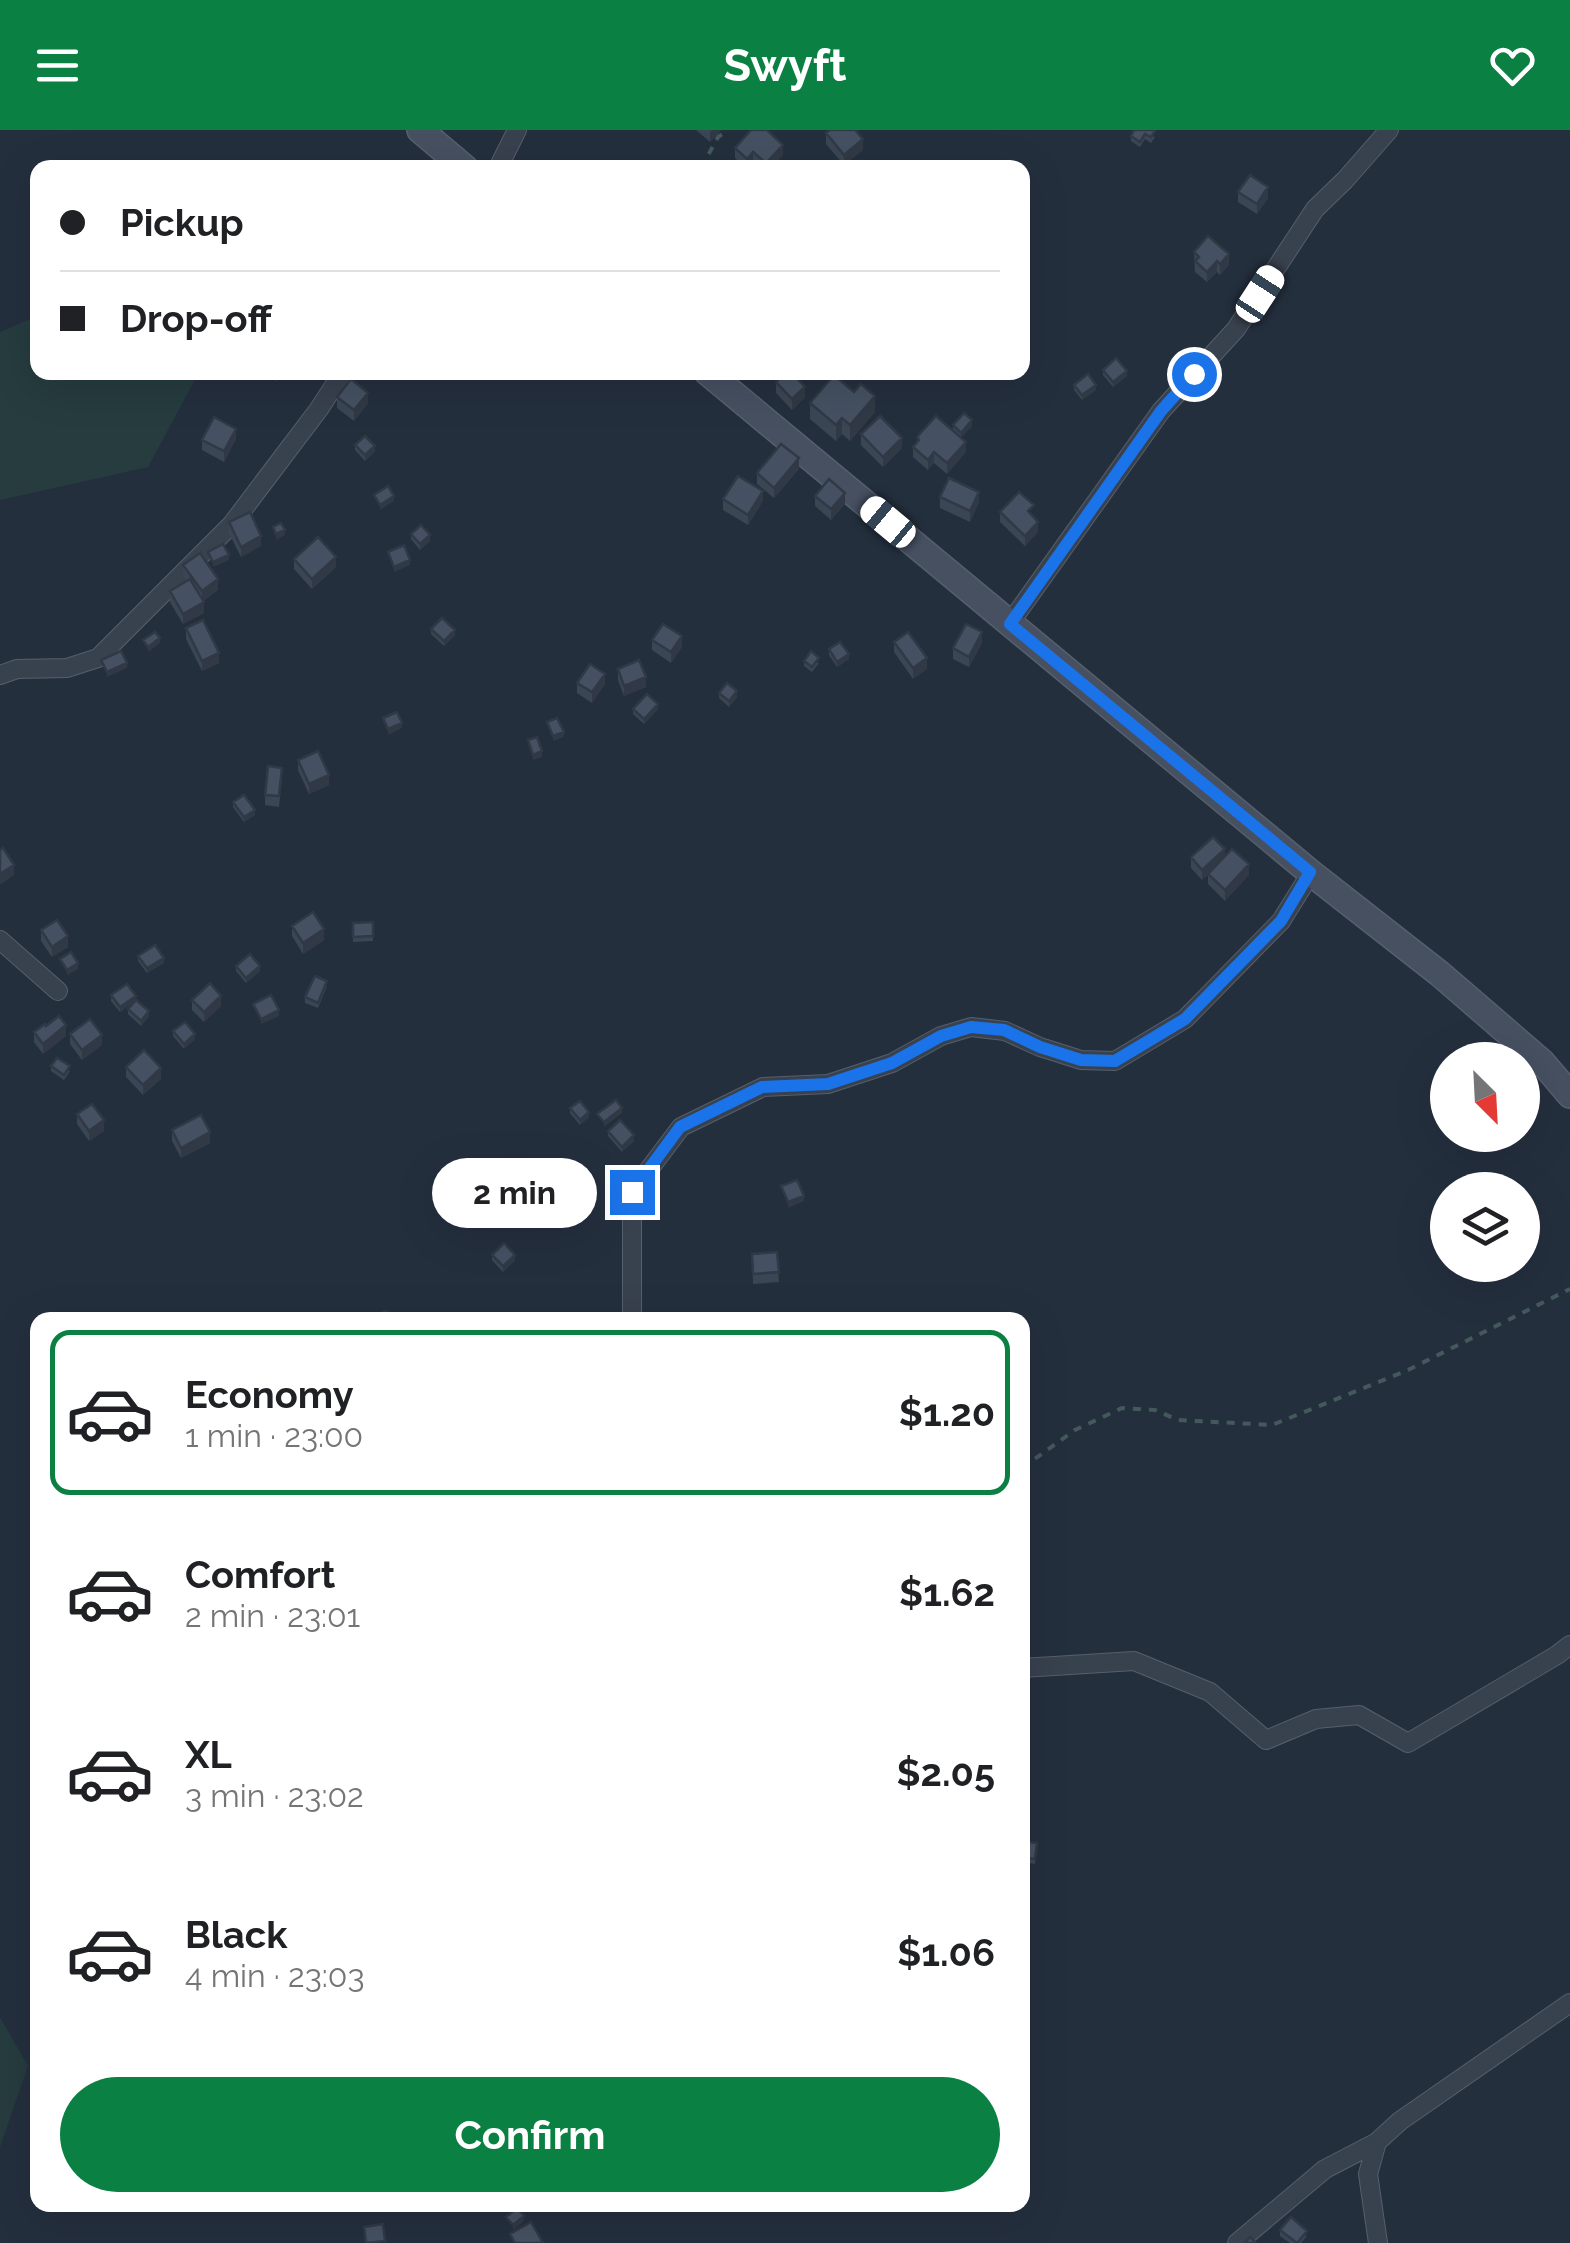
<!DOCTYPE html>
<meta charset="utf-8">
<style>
:root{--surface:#fff;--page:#f6f6f6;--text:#202124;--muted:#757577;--line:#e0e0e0;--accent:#0b8043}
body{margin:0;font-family:Raleway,sans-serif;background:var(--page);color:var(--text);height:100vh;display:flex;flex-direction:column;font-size:38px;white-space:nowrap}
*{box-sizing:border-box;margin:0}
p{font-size:32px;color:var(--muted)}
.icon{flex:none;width:55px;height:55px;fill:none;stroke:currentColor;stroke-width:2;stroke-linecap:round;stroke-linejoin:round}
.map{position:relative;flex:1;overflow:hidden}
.side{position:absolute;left:30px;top:1182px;width:1000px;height:900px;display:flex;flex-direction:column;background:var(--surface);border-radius:20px;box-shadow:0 10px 40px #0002}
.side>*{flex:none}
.hud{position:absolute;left:30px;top:30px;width:1000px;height:220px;border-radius:20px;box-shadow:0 10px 40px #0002;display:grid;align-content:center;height:220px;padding:0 30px;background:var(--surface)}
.needle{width:65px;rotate:156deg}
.buttons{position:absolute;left:1430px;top:912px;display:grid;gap:20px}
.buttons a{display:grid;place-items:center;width:110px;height:110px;border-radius:50%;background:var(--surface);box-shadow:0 10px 40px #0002;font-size:50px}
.end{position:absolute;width:45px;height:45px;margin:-22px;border:12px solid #1a73e8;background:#fff;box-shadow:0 0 0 5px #fff}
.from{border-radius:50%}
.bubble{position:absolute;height:70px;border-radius:35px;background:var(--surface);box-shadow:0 10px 40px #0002;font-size:32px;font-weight:700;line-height:70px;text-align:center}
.car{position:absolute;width:30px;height:60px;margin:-30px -15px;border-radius:12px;box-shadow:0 0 8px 2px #0007;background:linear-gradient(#fff 24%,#345 0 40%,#fff 0 76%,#345 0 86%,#fff 0)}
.hud b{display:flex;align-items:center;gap:35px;height:95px;font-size:38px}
.hud b+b{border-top:2px solid var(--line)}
.hud i{width:25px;height:25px;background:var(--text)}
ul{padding:18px 0 0;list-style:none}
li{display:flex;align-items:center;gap:30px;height:165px;margin:0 20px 15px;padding:0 10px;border:5px solid transparent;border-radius:20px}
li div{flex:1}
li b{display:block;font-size:38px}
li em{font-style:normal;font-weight:700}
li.current{border-color:var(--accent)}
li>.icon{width:90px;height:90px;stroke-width:1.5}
.cta{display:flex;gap:20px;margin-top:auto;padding:20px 30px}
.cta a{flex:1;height:115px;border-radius:60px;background:var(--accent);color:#fff;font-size:40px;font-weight:700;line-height:115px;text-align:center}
header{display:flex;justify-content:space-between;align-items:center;height:130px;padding:0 30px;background:var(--accent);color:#fff;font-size:45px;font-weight:700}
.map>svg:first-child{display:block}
.green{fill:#263c3f}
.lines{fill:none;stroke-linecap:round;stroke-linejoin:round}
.minor-casing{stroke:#565f6c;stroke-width:20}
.secondary-casing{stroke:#565f6c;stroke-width:28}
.path{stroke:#44595c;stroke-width:4;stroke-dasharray:8 8;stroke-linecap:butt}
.minor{stroke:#38414e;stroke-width:18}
.secondary{stroke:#465061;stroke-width:25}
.wall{fill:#3b4654}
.shaded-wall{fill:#303945}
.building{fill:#455162;stroke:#303945;stroke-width:2.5}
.route{stroke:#1a73e8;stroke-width:12}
</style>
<header><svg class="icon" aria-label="menu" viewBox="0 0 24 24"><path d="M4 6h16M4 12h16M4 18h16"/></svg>Swyft<svg class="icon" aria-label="heart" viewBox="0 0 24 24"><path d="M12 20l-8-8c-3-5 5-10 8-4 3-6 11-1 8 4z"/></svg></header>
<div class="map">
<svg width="1570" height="2113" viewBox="0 0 1570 2113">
<rect width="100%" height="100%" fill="#242f3e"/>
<path class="green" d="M37 186 38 242H197V246L148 337 0 370V202Z
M0 1887 28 1936 0 2017Z"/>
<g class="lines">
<g class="minor-casing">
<path id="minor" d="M498 38 517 0
M1010 493 1161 281 1236 199 1315 79 1345 50 1389 0
M0 545 17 539 67 538 98 528 232 394 319 279 343 242
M0 810 58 861
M632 1190V1062L681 997 763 957 828 954 892 933 941 906 971 897 1005 901 1040 917 1081 930 1115 931 1185 889 1281 791 1311 743
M1022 1538 1134 1531 1210 1562 1266 1610 1316 1589 1359 1585 1408 1613 1557 1525 1570 1515
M1237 2113 1325 2039 1377 2012
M1378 2113 1368 2044 1377 2012 1400 1991 1570 1873"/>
</g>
<g class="secondary-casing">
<path id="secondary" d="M420 0 465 38
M707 242 1311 743 1440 844 1542 932 1570 965"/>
</g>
<path class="path" d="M701 38 718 7 728 0
M1022 1338 1075 1300 1122 1278 1155 1280 1178 1290 1272 1295 1408 1240 1570 1159"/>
<use href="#minor" class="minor"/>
<use href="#secondary" class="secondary"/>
</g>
<path class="wall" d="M696 0H721L710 12Z
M1134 0 1155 7 1151 13 1145 9 1140 17 1131 11V6Z
M826 3 863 20 844 35 826 14Z
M735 18 783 25 771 38H759L753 33 749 38H745L735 28Z
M1238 62 1268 68 1257 84 1238 72Z
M1194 122 1229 135 1220 145 1217 142 1207 152 1195 142Z
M1103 240 1127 246 1113 257 1103 245Z
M776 252 805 267 792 280 776 263Z
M1074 255 1096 260 1082 270 1074 260Z
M337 267 368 273 354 291 337 278Z
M810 273 875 282 850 311 842 304 836 311 810 289Z
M953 295 972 296 961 307 966 322 947 344 934 333 928 340 913 327V317L917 313V307L953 300Z
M861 304 902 318 883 337 861 315Z
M236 309 224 332 202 320V310Z
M355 315 375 321 365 331 355 320Z
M799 339 774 368 757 354V343Z
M815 366 845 374 831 390 815 376Z
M940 367 979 372 970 392 940 378Z
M723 369 763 371 748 395 723 380Z
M1000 382 1034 386 1038 402 1025 416 1000 392Z
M229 392 261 416 241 427 229 403Z
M411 404 430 411 420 420 411 409Z
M294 429 336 437 312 459 294 439Z
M183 435 218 460 203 471 204 483 183 494 170 472V461L187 451 183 445Z
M186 498 219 533 202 541 186 509Z
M431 499 455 505 444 516 431 504Z
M652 510 682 517 671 533 652 520Z
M894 512 927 539 913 549 894 522Z
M982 513 969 537 953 529V518Z
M829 519 849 529 837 537 829 525Z
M804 531 819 533 812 542 804 536Z
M618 539 646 557 624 566 618 550Z
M577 553 605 554 592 573 577 563Z
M719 563 737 567 729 577 719 568Z
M633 579H658L644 594 633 584Z
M298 630 329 655 309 664 298 640Z
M282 648 279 677 265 675V665Z
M233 672 255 685 244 692 233 677Z
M1191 727 1249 745 1225 771 1208 754V745L1202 750 1191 738Z
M373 792V811L353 812V793Z
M292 796 324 810 303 824 292 806Z
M41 800 68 817 52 827 41 811Z
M138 826 164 833 147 843 138 831Z
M236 836 260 841 246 853 236 841Z
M327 856 318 878 305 873V867Z
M111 865 136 871 149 886 141 896 128 884V879L135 871 120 882 111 871Z
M192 870 221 876 204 892 192 880Z
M46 896 66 906 43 924 34 912V902Z
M173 901 195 909 184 919 173 906Z
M70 904 102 915 82 930 70 914Z
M51 936 70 941 64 950 51 941Z
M126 937 161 949 143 965 126 947Z
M570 978 589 987 580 995 570 983Z
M77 984 104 1001 89 1011 77 994Z
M172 1000 210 1013 181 1028 172 1011Z
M608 1001 634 1011 622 1022 608 1006Z
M777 1122 779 1152 753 1154 752 1124Z
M492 1125 515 1130 503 1142 492 1130Z
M1022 1711 1037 1718 1035 1734 1022 1732Z
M1280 2100 1307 2106 1301 2113H1290L1280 2106Z"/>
<path class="shaded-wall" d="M712 0H721L710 12V2Z
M863 9V20L844 35V25Z
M783 15V25L771 38H766V33Z
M753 22V33L747 38V29Z
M1268 57V68L1257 84V74Z
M1229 124V135L1220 145V134Z
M1217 131V142L1207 152V142Z
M1127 241V246L1113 257V252Z
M283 242H285V246L275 252V247Z
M1096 255V260L1082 270V265Z
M805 257V267L792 280V269Z
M368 263V273L354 291V280Z
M875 266V282L850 311V295Z
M842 288V304L836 311V295Z
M972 290V296L961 308V303Z
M236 299V309L224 332V321Z
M902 308V318L883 337V327Z
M966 312V322L947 344V333Z
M375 316V321L365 331V325Z
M934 322V333L928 340V330Z
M799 328V339L774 368V358Z
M763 361V371L748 395V385Z
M979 362V372L970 392V381Z
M845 363V374L831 390V379Z
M394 366V371L380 380V375Z
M1038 392V402L1025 416V406Z
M285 400V405L276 410V404Z
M430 405V411L420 420V414Z
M261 406V416L241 427V417Z
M229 425V430L213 437V432Z
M336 427V437L312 459V449Z
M410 430V435L394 442V437Z
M218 449V460L202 471V461Z
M204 472V483L183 494V484Z
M455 500V505L444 516V511Z
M982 502V513L969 537V527Z
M682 506V517L671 533V522Z
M160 508V513L148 522V517Z
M219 523V533L202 541V531Z
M849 524V529L837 537V532Z
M927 528V539L913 549V538Z
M127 533V538L107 547V542Z
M605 544V554L592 573V562Z
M646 547V557L624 566V556Z
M737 561V567L729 577V571Z
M658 574V579L644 594V589Z
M402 593V598L388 605V599Z
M564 602V607L553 611V606Z
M542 621V627L533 630V625Z
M329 645V655L309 664V654Z
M255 680V685L244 692V687Z
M1225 719V730L1202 750V740Z
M1249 734V745L1225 771V760Z
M14 735V745L0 755V744Z
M324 799V810L303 824V813Z
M68 806V817L52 827V817Z
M164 828V833L147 843V838Z
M78 833V839L67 845V840Z
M260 836V841L246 853V848Z
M136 866V871L120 882V877Z
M221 866V876L204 892V882Z
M279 880V886L261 894V889Z
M149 881V886L141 896V891Z
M66 895V906L43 924V914Z
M195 904V909L184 919V914Z
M102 905V915L82 930V920Z
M161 938V949L143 965V955Z
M622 978V983L604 997V992Z
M589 982V987L580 995V990Z
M104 990V1001L89 1011V1001Z
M210 1002V1013L181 1028V1018Z
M634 1005V1011L622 1022V1017Z
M804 1066V1071L788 1078V1072Z
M515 1125V1130L503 1142V1136Z
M432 2075V2078L419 2081V2076Z
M524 2086V2091L513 2100V2095Z"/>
<path class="building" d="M751 0H767L783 15 766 33 753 22 747 29 735 18Z
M830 0H855L863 9 844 25 826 3Z
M1134 0H1153L1155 1 1151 7 1145 4 1140 12 1131 6Z
M1250 45 1268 57 1257 74 1238 62Z
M1208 106 1229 124 1220 134 1217 131 1207 142 1195 131 1199 127 1194 122Z
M1116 228 1127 241 1113 252 1103 240Z
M787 242H791L805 257 792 269 776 252Z
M1088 244 1096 255 1082 265 1074 255Z
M834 245 854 262 861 254 875 266 850 295 842 288 836 295 810 273Z
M351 249 368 263 354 280 337 267Z
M964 283 972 290 961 303 953 295Z
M880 286 902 308 883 327 861 304Z
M936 286 966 312 947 333 934 322 928 330 913 317 919 310 917 307Z
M214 287 236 299 224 321 202 310Z
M365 306 375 316 365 325 355 315Z
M781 314 799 328 774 358 757 343Z
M738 346 763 361 748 385 723 369Z
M949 348 979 362 970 381 940 367Z
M829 349 845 363 831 379 815 366Z
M388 356 394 366 380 375 374 365Z
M1019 362 1034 375 1028 381 1038 392 1025 406 1000 382Z
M250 382 261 406 241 417 229 392Z
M281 393 285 400 276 404 273 397Z
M421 395 430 405 420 414 411 404Z
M318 407 336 427 312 449 294 429Z
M223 414 229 425 213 432 208 422Z
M404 415 410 430 394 437 388 422Z
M200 423 218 449 202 461 183 435Z
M190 449 204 472 183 484 170 461Z
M442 488 455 500 444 511 431 499Z
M203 490 219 523 202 531 186 498Z
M663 494 682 506 671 522 652 510Z
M966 494 982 502 969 527 953 518Z
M155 502 160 508 148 517 143 510Z
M908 502 927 528 913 538 894 512Z
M840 512 849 524 837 532 829 519Z
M121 521 127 533 107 542 101 530Z
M811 521 819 528 812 537 804 531Z
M639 530 646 547 624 556 618 539Z
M590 534 605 544 592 562 577 553Z
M727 553 737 561 729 571 719 563Z
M647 564 658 574 644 589 633 579Z
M397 582 402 593 388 599 383 588Z
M557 588 564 602 553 606 547 592Z
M537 607 542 621 533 625 528 610Z
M318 621 329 645 309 654 298 630Z
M268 636 282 638 279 666 265 665Z
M244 665 255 680 244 687 233 672Z
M1213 707 1225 719 1202 740 1191 727Z
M3 718 14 735 0 744V720Z
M1232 719 1249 734 1225 760 1208 744Z
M313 782 324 799 303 813 292 796Z
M57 790 68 806 52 817 41 800Z
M373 792V806L353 807V793Z
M155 815 164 828 147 838 138 826Z
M71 822 78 833 67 840 60 829Z
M250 824 260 836 246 848 236 836Z
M315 846 327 851 318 873 305 867Z
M210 853 221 866 204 882 192 870Z
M127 854 136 866 120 877 111 865Z
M271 865 279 880 261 889 253 874Z
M136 870 149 881 141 891 128 879Z
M59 886 66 895 43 914 34 902 45 894 46 896Z
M90 889 102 905 82 920 70 904Z
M185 892 195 904 184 914 173 901Z
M144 920 161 938 143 955 126 937Z
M57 928 70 936 64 945 51 936Z
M616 970 622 978 604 992 597 984Z
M580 971 589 982 580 990 570 978Z
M92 974 104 990 89 1001 77 984Z
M201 985 210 1002 181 1018 172 1000Z
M620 990 634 1005 622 1017 608 1001Z
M797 1050 804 1066 788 1072 781 1056Z
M504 1113 515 1125 503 1136 492 1125Z
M777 1122 779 1142 753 1144 752 1124Z
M386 1181 390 1190H365Z
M1022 1711 1037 1713 1035 1729 1022 1727Z
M517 2078 524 2086 513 2095 506 2087Z
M1291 2087 1307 2101 1297 2113 1280 2100Z
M531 2092 543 2113H515L510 2104Z
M383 2094 385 2111 366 2113 364 2097Z
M1250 2107 1256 2113H1245Z"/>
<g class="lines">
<path class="route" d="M632 1062 680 997 762 957 828 954 892 933 941 906 971 897 1004 900 1040 917 1081 930 1115 931 1185 889 1281 791 1310 742 1010 494 1161 281 1194 244"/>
</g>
</svg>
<div class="buttons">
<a><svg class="needle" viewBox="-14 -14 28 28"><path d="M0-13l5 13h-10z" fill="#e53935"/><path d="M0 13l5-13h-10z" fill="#757577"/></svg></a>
<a><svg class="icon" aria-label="layers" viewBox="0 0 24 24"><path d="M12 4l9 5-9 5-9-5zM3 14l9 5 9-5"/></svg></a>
</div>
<i class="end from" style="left:1194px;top:244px"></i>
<i class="end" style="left:632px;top:1062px"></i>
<div class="bubble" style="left:432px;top:1028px;width:165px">2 min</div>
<i class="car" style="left:1260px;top:164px;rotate:33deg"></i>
<i class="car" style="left:888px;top:392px;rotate:310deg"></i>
<div class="hud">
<b><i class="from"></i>Pickup</b>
<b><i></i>Drop-off</b>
</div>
<section class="side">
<ul>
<li class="current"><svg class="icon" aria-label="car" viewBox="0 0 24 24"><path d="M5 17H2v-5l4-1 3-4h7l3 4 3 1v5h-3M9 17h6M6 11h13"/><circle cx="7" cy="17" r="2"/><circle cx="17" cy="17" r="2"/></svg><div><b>Economy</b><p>1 min · 23:00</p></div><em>$1.20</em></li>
<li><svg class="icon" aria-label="car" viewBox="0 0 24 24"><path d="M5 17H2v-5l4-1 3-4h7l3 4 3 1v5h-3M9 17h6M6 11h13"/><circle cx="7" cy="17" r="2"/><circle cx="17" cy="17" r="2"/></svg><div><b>Comfort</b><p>2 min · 23:01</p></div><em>$1.62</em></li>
<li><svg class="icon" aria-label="car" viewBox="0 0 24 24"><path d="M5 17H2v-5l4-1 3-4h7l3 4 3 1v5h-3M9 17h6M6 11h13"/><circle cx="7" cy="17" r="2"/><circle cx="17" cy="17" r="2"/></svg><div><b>XL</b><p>3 min · 23:02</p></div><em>$2.05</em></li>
<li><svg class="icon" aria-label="car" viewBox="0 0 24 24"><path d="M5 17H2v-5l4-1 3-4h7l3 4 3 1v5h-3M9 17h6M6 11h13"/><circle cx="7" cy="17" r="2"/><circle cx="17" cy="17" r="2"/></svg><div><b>Black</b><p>4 min · 23:03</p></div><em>$1.06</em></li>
</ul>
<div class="cta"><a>Confirm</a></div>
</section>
</div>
